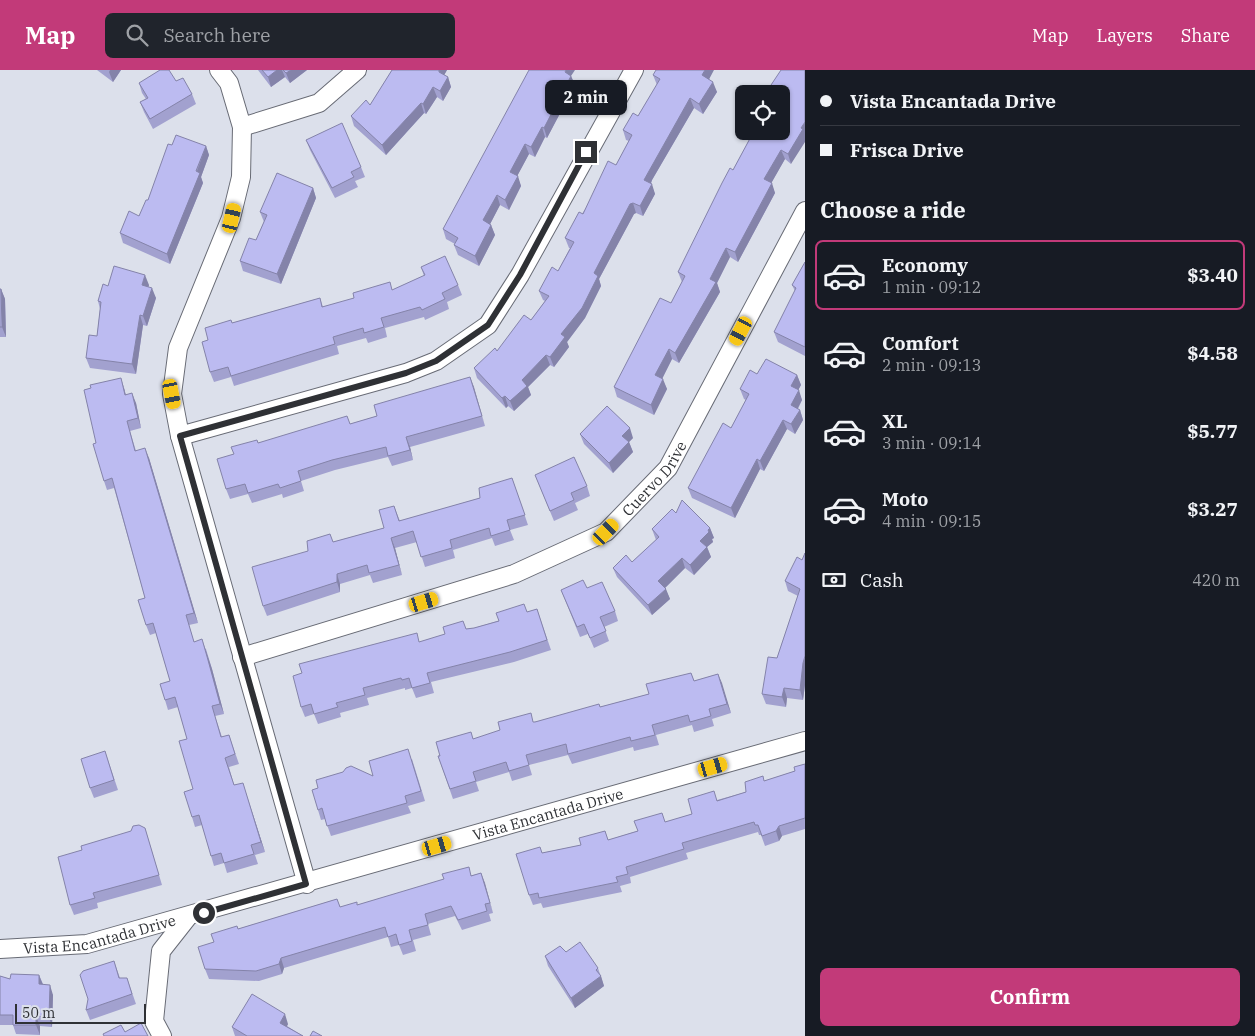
<!DOCTYPE html>
<meta charset="utf-8">
<style>
:root{--surface:#171b24;--page:#20242c;--text:#f1f3f6;--muted:#9ea1a6;--line:#363941;--accent:#c23a79}
body{margin:0;font-family:"IBM Plex Serif",serif;background:var(--page);color:var(--text);height:100vh;display:flex;flex-direction:column;font-size:19px;white-space:nowrap}
*{box-sizing:border-box;margin:0}
p{font-size:16px;color:var(--muted)}
.icon{flex:none;width:28px;height:28px;fill:none;stroke:currentColor;stroke-width:2;stroke-linecap:round;stroke-linejoin:round}
.map{position:relative;flex:1;overflow:hidden}
.drawer{display:flex;flex-direction:column;background:var(--surface);width:450px}
.drawer>*{flex:none}
.top-card{display:grid;align-content:center;height:110px;padding:0 15px;background:var(--surface)}
.controls{position:absolute;left:735px;top:15px;display:grid;gap:10px}
.controls a{display:grid;place-items:center;width:55px;height:55px;border-radius:8px;background:var(--surface);box-shadow:0 1px 4px #0004;font-size:25px}
.scale{position:absolute;left:15px;bottom:12px;width:131px;box-sizing:border-box;padding-left:5px;border:2px solid #2f3135;border-top:0;font-size:14px;line-height:18px;white-space:nowrap;color:#2f3135;-webkit-text-stroke:4px #dce0eb;paint-order:stroke}
.end{position:absolute;width:22px;height:22px;margin:-11px;border:6px solid #2f3135;background:#fff;box-shadow:0 0 0 2px #fff}
.from{border-radius:50%}
.bubble{position:absolute;height:35px;border-radius:8px;background:var(--surface);box-shadow:0 1px 4px #0004;font-size:16px;font-weight:700;line-height:35px;text-align:center}
.car{position:absolute;width:15px;height:30px;margin:-15px -8px;border-radius:6px;box-shadow:0 0 4px 1px #0007;background:linear-gradient(#f5c518 24%,#345 0 40%,#f5c518 0 76%,#345 0 86%,#f5c518 0)}
.top-card b{display:flex;align-items:center;gap:18px;height:48px;font-size:19px}
.top-card b+b{border-top:1px solid var(--line)}
.top-card i{width:12px;height:12px;background:var(--text)}
ul{padding:0;list-style:none}
li{display:flex;align-items:center;gap:15px;height:70px;margin:0 10px 8px;padding:0 5px;border:2px solid transparent;border-radius:8px}
li div{flex:1}
li b{display:block;font-size:19px}
li em{font-style:normal;font-weight:700}
li.on{border-color:var(--accent)}
li>.icon{width:45px;height:45px;stroke-width:1.5}
h2{padding:0 15px;font-size:22px;line-height:60px}
.pay{display:flex;align-items:center;gap:12px;height:55px;padding:0 15px;font-size:19px}
.pay p{margin-inline-start:auto}
.action{display:flex;gap:10px;margin-top:auto;padding:10px 15px}
.action a{flex:1;height:58px;border-radius:8px;background:var(--accent);color:#fff;font-size:20px;font-weight:700;line-height:58px;text-align:center}
header{display:flex;align-items:center;gap:30px;box-sizing:border-box;height:70px;padding:0 25px;background:var(--accent);color:#fff}
header strong{font-size:24px}
nav{display:flex;gap:28px;margin-inline-start:auto;font-size:18px}
.search{width:350px;height:45px;background:var(--page);display:flex;align-items:center;gap:12px;box-sizing:border-box;padding:0 18px;border-radius:8px;color:var(--muted);font-size:19px}
main{display:flex;flex:1;min-height:0}
.map>svg:first-child{display:block}
.lines{fill:none;stroke-linecap:round;stroke-linejoin:round}
.minor-casing{stroke:#686b75;stroke-width:20}
.minor{stroke:#fff;stroke-width:18}
.wall{fill:#a2a1cf}
.shaded-wall{fill:#8483a9}
.building{fill:#bcbbf1;stroke:#8483a9}
.route{stroke:#2f3135;stroke-width:6}
.labels{text-anchor:middle;dominant-baseline:central;stroke-width:4;stroke-linejoin:round;paint-order:stroke}
.street-label{font-size:15px;fill:#2f3135;stroke:#dce0eb}
</style>
<header>
<strong>Map</strong>
<div class="search"><svg class="icon" aria-label="search" viewBox="0 0 24 24"><circle cx="10" cy="10" r="6"/><path d="M15 15l6 6"/></svg>Search here</div>
<nav><a>Map</a><a>Layers</a><a>Share</a></nav>
</header>
<main>
<div class="map">
<svg width="805" height="966" viewBox="0 0 805 966">
<rect width="100%" height="100%" fill="#dce0eb"/>
<g class="lines">
<g class="minor-casing">
<g id="minor">
<path d="M219 0 229 13 242 57 241 107 231 148 178 278 172 324 180 366 307 814"/>
<path d="M242 57 319 33 357 0"/>
<path d="M180 366 406 303 436 291 488 255 520 205 634 0"/>
<path id="s1" d="M242 587 514 504 606 462 668 398 805 141"/>
<path id="s2" d="M0 879 87 874 805 671"/>
<path d="M162 966 154 951 161 881 187 848"/>
</g>
</g>
<use href="#minor" class="minor"/>
</g>
<path class="wall" d="M97 0H121L113 12Z
M258 0H307L290 13 285 7 271 17Z
M392 0H447L444 5 448 7 451 17 443 31 437 27 426 44 424 43 386 85 354 56 351 46 370 35Z
M781 0 791 94 785 89 771 113 775 123 738 192 730 187 717 213 720 222 679 293 672 289 662 309 667 319 654 345 617 327 614 317 671 233 682 212 678 202 753 63V61H781Z
M711 3 709 9 717 22 703 44 694 38 652 110 651 114 655 124 643 146 636 143 634 144 599 209 601 216 585 248 567 272 569 277 554 297 550 295 528 317 531 325 514 341 508 336 506 338 477 308 474 298 497 281 531 250 545 231 543 230 539 221 558 201 570 178H569L565 168 616 95 629 71 626 70 623 60 638 46 657 15 653 5Z
M571 6 575 15 547 68 545 67 535 87 529 84 517 106 521 116 509 140 500 135 490 154 491 155 495 165 479 196 458 185 454 175 455 174 446 169 443 159Z
M176 11 192 24 196 34 153 59 144 42 140 32 146 29 142 23 139 13Z
M306 70 361 97 365 107 355 111 358 117 335 128 310 80Z
M172 75 206 76 209 85 201 107 203 113 170 194 123 173 120 163 139 146 148 130Z
M313 118 316 128 281 214 243 201 240 191 256 170 264 152 260 142Z
M805 192V286L778 272 774 262 795 221 792 215Z
M421 197 458 215 462 225 447 232 449 239 425 250 424 247 385 258 387 267 368 273 366 268 337 276 339 284 234 316 231 307 214 312 210 302 208 270 232 253 320 228 323 237 393 220 424 206Z
M149 215 148 217 156 228 147 256 143 255 136 304 90 298 86 288 97 266 100 239 98 231 108 216Z
M0 219H1L5 229 6 267H0Z
M797 305 801 315 798 320 802 330 798 339 800 340 803 350 795 364 787 359 764 401 760 399 735 448 692 428 688 418 731 358 746 330 744 329 740 319Z
M470 307 485 356 410 377 413 390 392 396 388 387 335 400 301 411 304 421 283 428 282 424 252 433 248 424 230 429 226 419 234 384 258 373 350 354 377 346Z
M124 318 126 325 136 333 141 358 130 361 136 381 149 388 198 553 189 555 194 572 206 579 212 599 224 644 215 646 222 667 229 665 239 694 229 697 234 715 246 723 265 782 255 785 258 794 227 803 224 793 214 796 202 755 195 757 192 747 193 719 187 669 178 637 168 640 165 630 170 611 156 563 150 565 146 555 145 528 114 418 107 420 104 411 96 373Z
M580 364 633 368 629 372 633 382 613 403 584 374Z
M535 405 587 416 590 426 575 433 578 440 554 451Z
M512 408 528 455 510 460 514 470 495 476 492 468 453 480 455 488 425 497 417 472 395 478 402 505 373 513 370 505 340 514V522L267 546 263 536 333 472 384 458 394 436 400 451 480 428Z
M676 443 710 458 714 468 712 469 713 472 707 477 711 487 694 505 685 498 665 518 670 529 652 545 617 507 613 498 632 492 656 470 652 459Z
M805 483V615L803 630 787 628 786 637 766 634 762 624 777 588 798 526 788 521 785 511 802 490Z
M587 518 615 541 618 551 604 557 609 571 594 578 588 564 580 567 561 520Z
M537 539 551 580 514 592 431 612 434 623 416 628 412 618 405 620V618L367 628 369 635 340 643 341 647 318 654 314 644 305 647 301 637 420 572 466 559 474 558Z
M691 603 694 611 718 604 731 643 712 649 714 656 694 662 692 655 656 665 659 675 634 681 633 677 572 694 568 685 529 695 532 705 512 711 509 702 476 712 479 721 453 729 438 686 473 669 534 652 600 637 649 624Z
M105 681 118 720 94 728 90 718Z
M412 689 425 731 408 736 411 743 331 766 325 749 321 750 318 740 373 706Z
M805 694V759L782 766 779 771 765 776 761 765H759L758 762 686 783 688 789 630 807 631 813 620 816 622 822 543 838 541 833 533 835 529 825 542 783 581 775 605 761 608 770 692 744 717 730 746 722 764 711 795 701Z
M145 758 162 815 97 833 98 838 74 845 70 835 82 780Z
M481 803 493 843 489 844 491 851 462 860 455 846 428 854 431 865 413 870 416 881 403 885 399 875 391 877 388 867 284 898 282 904 259 911 209 909 205 899 238 859 337 829 340 837 357 835Z
M566 882 598 898 604 916 575 938 548 896 545 886Z
M114 891 120 908H127L136 934 90 950 86 940Z
M39 905 43 914 53 925 52 957 40 956V965L16 964 13 955H0V906L10 909Z
M288 954 287 956 303 966H235L232 957Z"/>
<path class="shaded-wall" d="M110 0H121L113 12 109 2Z
M277 0H282L285 7 271 17 268 7Z
M291 0H307L290 13 286 3Z
M439 0H447L442 9V12Z
M566 0H575L571 6 575 15 547 68 544 58Z
M705 0H714L706 15 702 5Z
M448 7 451 17 443 31 440 21Z
M713 12 717 22 703 44 699 34Z
M433 17 437 27 426 44 423 34Z
M690 28 694 38 652 110 648 120 644 110 649 101Z
M421 33 424 43 386 85 382 75Z
M805 52V72L791 94 788 84 801 58Z
M542 57 545 67 535 87 531 77Z
M525 74 529 84 514 112 510 102Z
M206 76 209 85 201 107 203 113 170 194 167 184Z
M781 80 785 89 768 119 764 109Z
M518 106 521 116 509 140 505 130Z
M772 113 775 123 738 192 735 182Z
M652 114 655 124 643 146 640 136Z
M313 118 316 128 281 214 277 204Z
M497 125 500 135 487 160 483 150Z
M633 133 636 143 634 144 599 209 601 216 585 248 567 272 569 277 554 297 550 287 561 264 630 134Z
M491 155 495 165 479 196 475 186Z
M726 178 730 187 717 213 720 222 679 293 675 283 710 209Z
M145 205 149 215 146 225 142 215Z
M152 218 156 228 147 256 143 246Z
M1 219 5 229 6 267 2 257Z
M140 245 143 255 136 304 132 294Z
M669 279 672 289 659 315 655 305Z
M546 285 550 295 528 317 531 325 514 341 510 331 522 310Z
M797 305 801 315 795 326 791 316Z
M470 307 474 317 485 356 482 346Z
M121 308 124 318 128 335 125 325Z
M663 309 667 319 654 345 651 335Z
M799 320 802 330 794 345 791 335Z
M132 323 136 333 141 358 138 348Z
M505 326 508 336 506 338 502 328Z
M800 340 803 350 795 364 791 354Z
M783 350 787 359 764 401 760 391Z
M630 358 633 368 626 375 629 372 633 382 613 403 609 393 622 366Z
M406 367 410 377 413 390 410 380Z
M145 378 149 388 198 553 194 543Z
M757 389 760 399 735 448 731 438Z
M710 458 714 468 712 469 713 472 707 477 711 487 694 505 690 495 700 471Z
M391 468 395 478 402 505 399 495Z
M682 488 685 498 662 521 658 511Z
M337 504 340 514V522L337 512Z
M666 519 670 529 652 545 648 535Z
M202 569 212 599 224 644 220 634Z
M805 586V615L803 630 800 620 803 593Z
M718 604 722 613 731 643 727 634Z
M784 618 787 628 786 637 782 627Z
M243 713 246 723 265 782 261 772Z
M779 756 782 766 779 771 776 761Z
M481 803 485 813 493 843Z
M281 888 284 898 282 904 279 894Z
M39 905 43 915 39 914Z
M601 906 604 916 575 938 571 928Z
M50 915 53 925 52 957 49 947Z
M285 944 288 954 284 962 280 953Z
M36 946 40 956V965L36 955Z"/>
<path class="building" d="M160 0H169L176 11 183 8 192 24 150 49 140 32 148 28 139 13Z
M262 0H277L268 7Z
M283 0H291L286 3Z
M392 0H439V2L448 7 440 21 433 17 423 34 421 33 382 75 351 46 366 30 370 35Z
M529 0H566L565 2 571 6 544 58 542 57 531 77 525 74 510 102 518 106 505 130 497 125 483 150 491 155 475 186 454 175 458 168 443 159Z
M656 0H705L702 5 713 12 699 34 690 28 649 101 644 110 652 114 640 136 633 133 630 134 594 203 598 206 582 238 561 264 565 267 550 287 546 285 522 310 527 316 510 331 505 326 502 328 474 298 495 278 497 281 524 245 531 250 549 226 539 221 552 197 558 201 574 172 565 168 579 142 583 144 608 91 616 95 632 65 623 60 633 43 638 46 660 9 653 5Z
M781 0H805V52L801 58 803 59 788 84 781 80 764 109 772 113 735 182 726 178 710 209 716 212 675 283 669 279 655 305 663 309 651 335 614 317 660 228 671 233 685 206 678 202 722 113 730 98 733 100 754 61H781V24H765Z
M342 53 361 97 351 102 354 107 332 118 306 70Z
M176 65 206 76 196 101 200 103 167 184 120 163 129 141 139 146 146 130H148L168 74 172 75Z
M277 103 313 118 277 204 240 191 249 168 256 170 267 145 260 142Z
M445 186 458 215 442 223 445 229 422 240 420 237 381 248 384 257 364 263 363 258 333 267 335 274 231 306 228 297 210 302 202 272 208 270 205 258 231 250 232 253 320 228 322 237 354 228 353 223 390 212 392 220 425 205 421 197Z
M805 192V277L774 262 796 218 792 215Z
M114 196 145 205 142 215 152 218 143 246 140 245 132 294 86 288 89 265 97 266 101 232 98 231 103 214 108 216Z
M0 219H1L2 257H0Z
M766 289 797 305 791 316 799 320 791 335 800 340 791 354 783 350 760 391 757 389 731 438 688 418 723 353 731 358 749 324 740 319 750 300 757 304Z
M470 307 482 346 406 367 410 380 388 386 386 377 332 390 298 401 301 411 280 418 278 414 248 423 245 414 226 419 217 389 234 384 231 377 257 370 258 373 347 346 350 354 377 346 374 335Z
M121 308 125 325 132 323 138 348 127 351 135 381 145 378 194 543 186 545 194 572 202 569 208 590 220 634 212 636 221 667 229 665 235 684 225 688 234 715 243 713 261 772 251 775 254 784 224 793 221 783 211 786 199 745 192 747 184 722 193 719 179 671 187 669 175 627 165 630 160 614 170 611 153 553 146 555 138 530 145 528 112 408 104 411 93 374 96 373 84 320 91 318 90 315Z
M607 336 630 358 622 366 629 372 609 393 580 364Z
M574 387 587 416 571 423 574 430 550 441 535 405Z
M512 408 525 445 507 450 510 460 491 466 489 458 450 470 452 478 421 487 413 461 391 468 399 495 369 503 367 495 337 504V512L263 536 252 497 308 481 307 471 330 464 333 472 384 458 379 440 394 436 399 451 480 428 479 418Z
M682 430 710 458 708 460 709 462 700 471 707 477 690 495 682 488 658 511 666 519 648 535 613 498 626 485 632 492 659 467 652 459 672 439 676 443Z
M805 483V586L803 593 800 620 784 618 782 627 762 624 768 587 777 588 800 519 785 511 797 487 802 490Z
M583 510 587 518 602 512 615 541 600 547 606 561 590 568 584 554 577 557 561 520Z
M524 534 527 542 537 539 547 570 510 582 427 603 430 613 412 618 409 608 402 610 401 608 363 618 365 625 336 633 338 637 314 644 311 634 301 637 293 606 302 603 299 594 417 563 419 572 445 564 443 557 463 551 466 559 474 558 499 551 496 543Z
M691 603 694 611 718 604 727 634 709 639 711 646 690 652 688 645 652 655 655 665 631 671 630 667 568 684 566 674 526 685 529 695 509 701 506 692 473 702 476 711 450 719 438 686H440L436 672 471 662 473 669 500 660 498 652 531 643 533 652H535L599 634 600 637 649 624 646 614Z
M408 679 421 721 405 726 407 733 327 756 322 738 318 740 312 720 318 718 316 710 343 702 346 698 351 696 373 706 369 691Z
M105 681 114 710 90 718 81 689Z
M805 694V748L779 756 776 761 762 766 758 755H755L754 752 682 773 684 779 626 797 628 804 616 807 618 812 539 828 538 823 529 825 516 784 540 777 542 783 581 775 579 768 605 761 608 770 638 761 634 751 662 743 665 752 692 744 688 729 714 721 717 731 746 722 745 712 763 706 764 711 795 701 794 697Z
M139 755 145 758 159 805 93 823 95 828 70 835 58 787 82 780 81 776 131 761 133 756Z
M469 797 471 806 481 803 490 833 485 834 487 841 458 850 451 836 425 844 428 855 409 860 412 871 399 875 396 864 388 867 385 857 281 888 279 894 256 901 205 899 198 877 214 872 211 864 237 856 238 859 337 829 340 837 357 832V835L444 809 442 804Z
M580 872 598 898 596 900 601 906 571 928 545 886 560 876 566 882Z
M114 891 119 908H127L132 924 86 940 88 929 80 905 83 901Z
M11 904 39 905V914L50 915 49 947 36 946V955H13V945H0V906L10 909Z
M252 924 285 944 280 953 303 966H247L232 957Z
M141 953 148 966H104L103 964 121 955 125 962Z
M313 961 322 966H310Z"/>
<g class="lines">
<path class="route" d="M204 843 306 814 180 366 406 303 436 291 488 255 520 205 586 82"/>
</g>
<g class="labels">
<g class="street-label">
<text stroke="none"><textPath href="#s1" startOffset="458">Cuervo Drive</textPath></text>
<text stroke="none"><textPath href="#s2" startOffset="566">Vista Encantada Drive</textPath></text>
<text stroke="none"><textPath href="#s2" startOffset="101">Vista Encantada Drive</textPath></text>
</g>
</g>
</svg>
<div class="controls">
<a><svg class="icon" aria-label="locate" viewBox="0 0 24 24"><circle cx="12" cy="12" r="6"/><path d="M12 2v4M12 18v4M2 12h4M18 12h4"/></svg></a>
</div>
<div class="scale">50 m</div>
<i class="end from" style="left:204px;top:843px"></i>
<i class="end" style="left:586px;top:82px"></i>
<div class="bubble" style="left:545px;top:10px;width:82px">2 min</div>
<i class="car" style="left:232px;top:148px;rotate:13deg"></i>
<i class="car" style="left:741px;top:261px;rotate:208deg"></i>
<i class="car" style="left:172px;top:324px;rotate:169deg"></i>
<i class="car" style="left:606px;top:462px;rotate:44deg"></i>
<i class="car" style="left:424px;top:532px;rotate:73deg"></i>
<i class="car" style="left:713px;top:697px;rotate:74deg"></i>
<i class="car" style="left:437px;top:776px;rotate:74deg"></i>
</div>
<section class="drawer">
<div class="top-card">
<b><i class="from"></i>Vista Encantada Drive</b>
<b><i></i>Frisca Drive</b>
</div>
<h2>Choose a ride</h2>
<ul>
<li class="on"><svg class="icon" aria-label="car" viewBox="0 0 24 24"><path d="M5 17H2v-5l4-1 3-4h7l3 4 3 1v5h-3M9 17h6M6 11h13"/><circle cx="7" cy="17" r="2"/><circle cx="17" cy="17" r="2"/></svg><div><b>Economy</b><p>1 min · 09:12</p></div><em>$3.40</em></li>
<li><svg class="icon" aria-label="car" viewBox="0 0 24 24"><path d="M5 17H2v-5l4-1 3-4h7l3 4 3 1v5h-3M9 17h6M6 11h13"/><circle cx="7" cy="17" r="2"/><circle cx="17" cy="17" r="2"/></svg><div><b>Comfort</b><p>2 min · 09:13</p></div><em>$4.58</em></li>
<li><svg class="icon" aria-label="car" viewBox="0 0 24 24"><path d="M5 17H2v-5l4-1 3-4h7l3 4 3 1v5h-3M9 17h6M6 11h13"/><circle cx="7" cy="17" r="2"/><circle cx="17" cy="17" r="2"/></svg><div><b>XL</b><p>3 min · 09:14</p></div><em>$5.77</em></li>
<li><svg class="icon" aria-label="car" viewBox="0 0 24 24"><path d="M5 17H2v-5l4-1 3-4h7l3 4 3 1v5h-3M9 17h6M6 11h13"/><circle cx="7" cy="17" r="2"/><circle cx="17" cy="17" r="2"/></svg><div><b>Moto</b><p>4 min · 09:15</p></div><em>$3.27</em></li>
</ul>
<div class="pay"><svg class="icon" aria-label="cash" viewBox="0 0 24 24"><path d="M3 7h18v10H3z"/><circle cx="12" cy="12" r="2"/></svg>Cash<p>420 m</p></div>
<div class="action"><a>Confirm</a></div>
</section>
</main>
